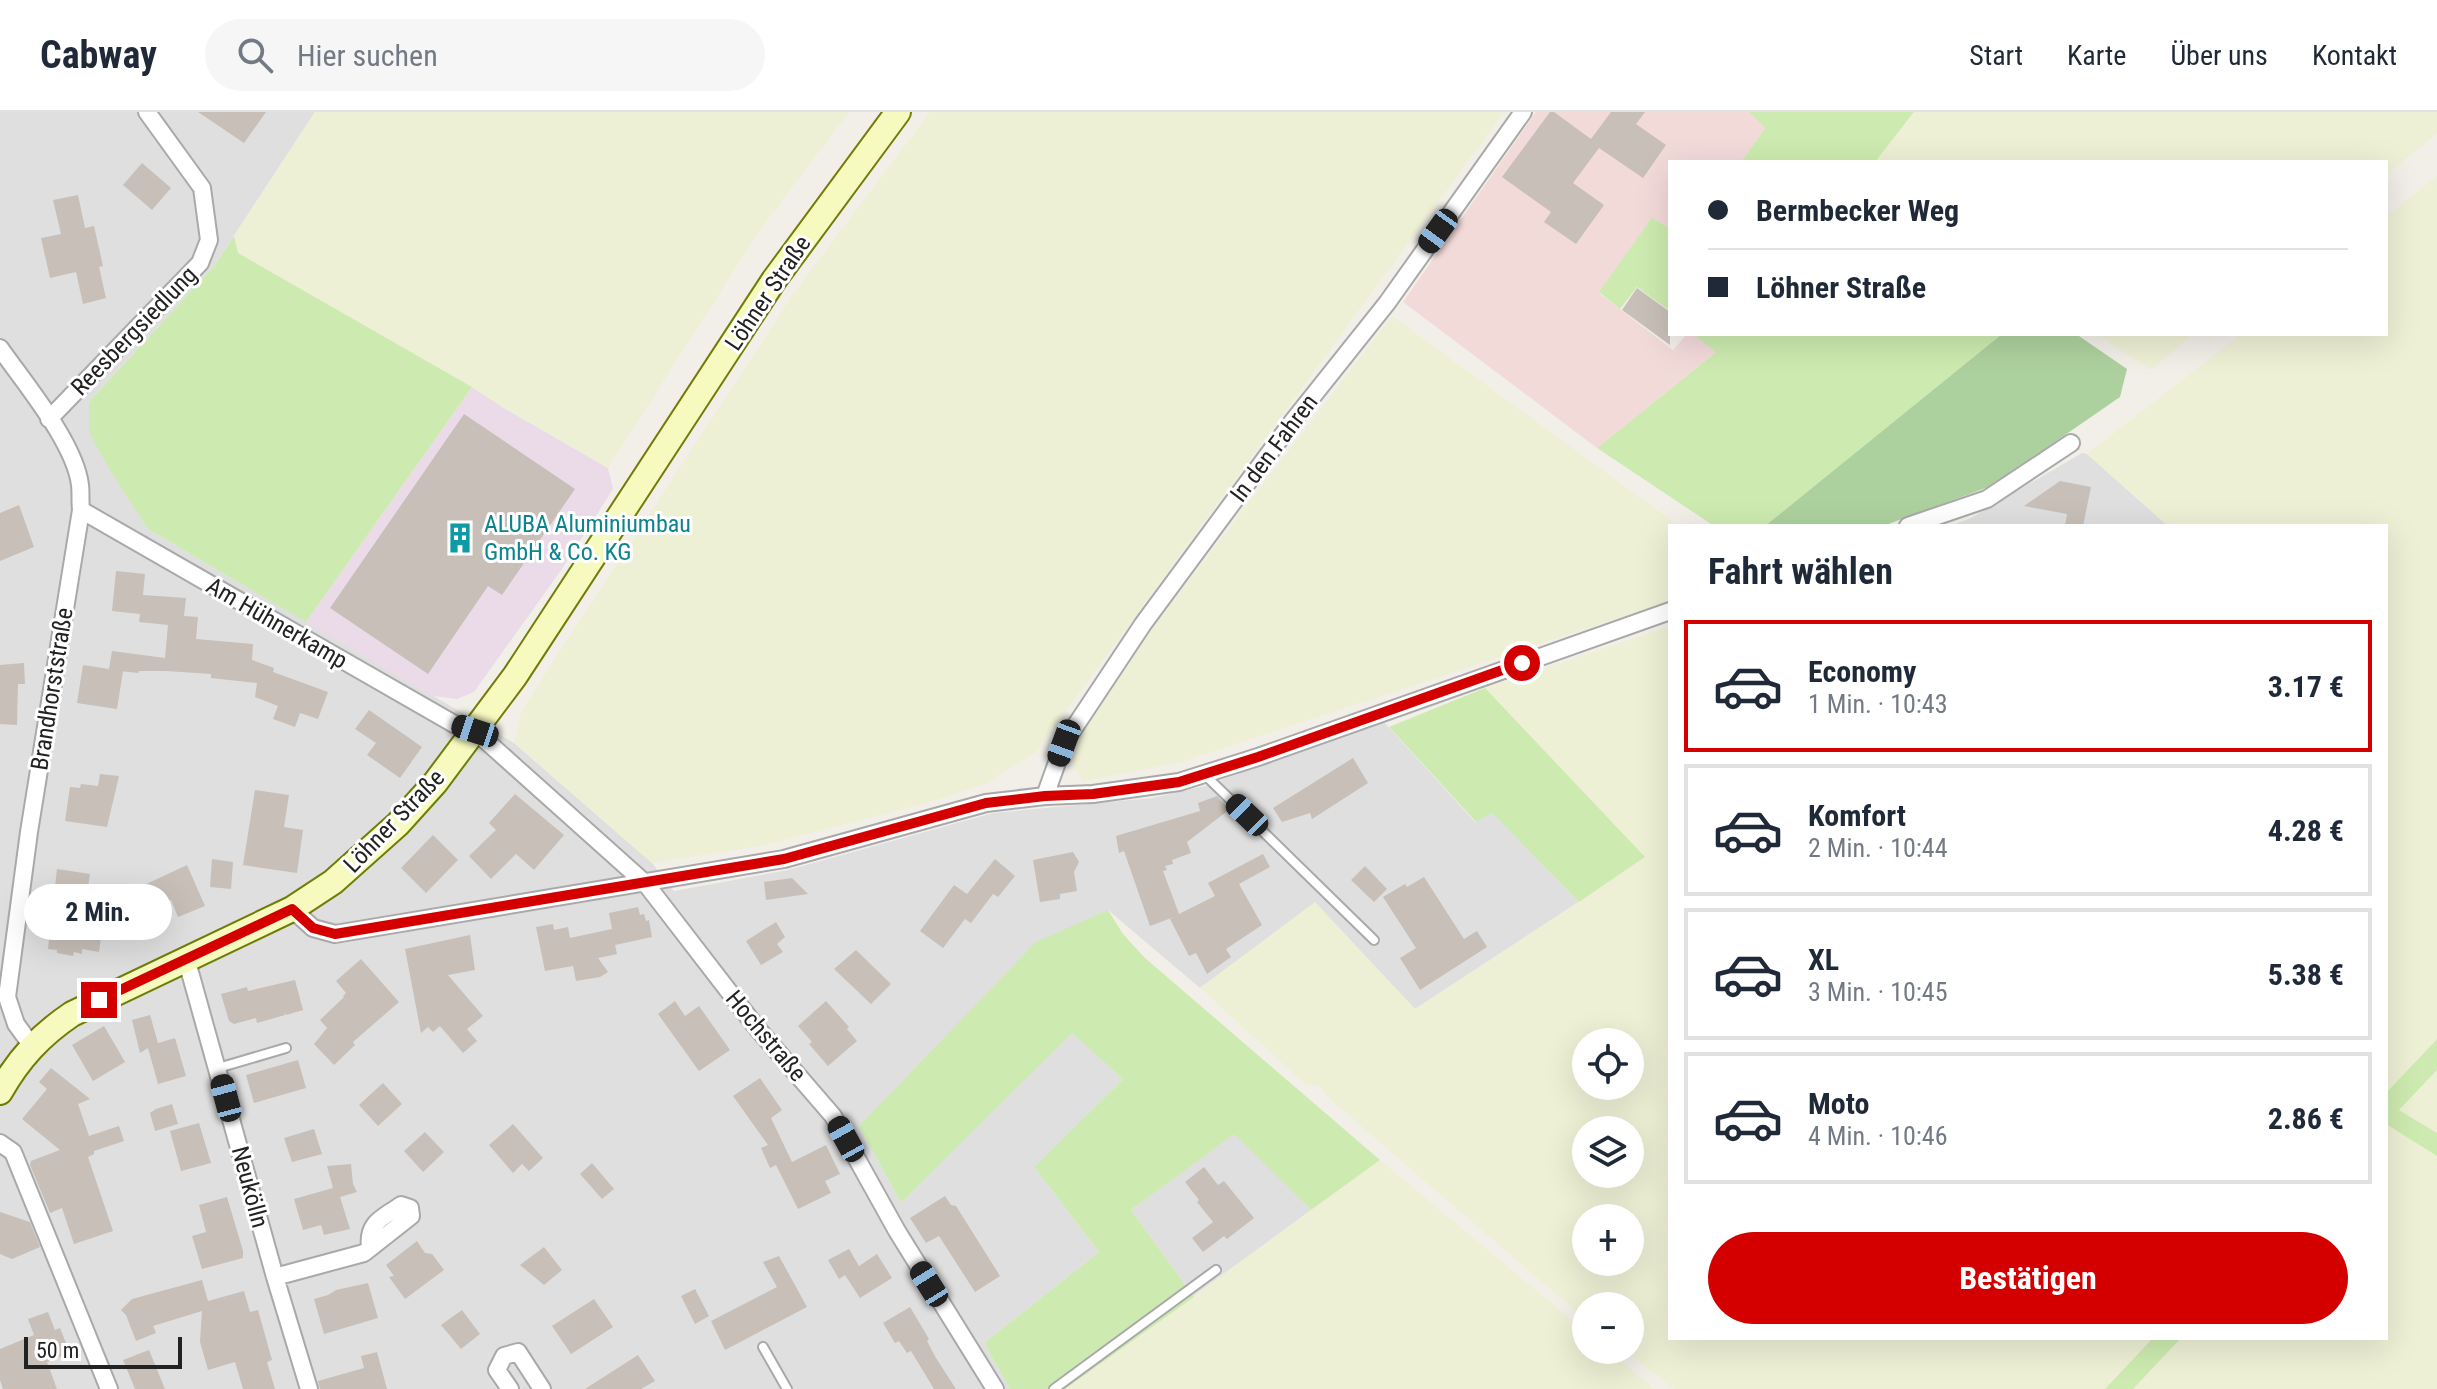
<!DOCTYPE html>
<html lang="de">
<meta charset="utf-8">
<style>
:root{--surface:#fff;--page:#f6f6f7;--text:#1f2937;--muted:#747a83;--line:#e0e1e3;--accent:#d40000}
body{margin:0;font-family:"Roboto Condensed",sans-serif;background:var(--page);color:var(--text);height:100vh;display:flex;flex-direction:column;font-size:30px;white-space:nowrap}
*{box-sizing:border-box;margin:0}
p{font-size:26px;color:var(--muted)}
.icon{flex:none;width:44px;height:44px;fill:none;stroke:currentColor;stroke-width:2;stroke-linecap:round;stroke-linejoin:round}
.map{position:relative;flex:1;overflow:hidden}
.side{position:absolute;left:1668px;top:412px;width:720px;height:816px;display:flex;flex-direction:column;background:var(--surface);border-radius:0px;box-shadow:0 8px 32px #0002}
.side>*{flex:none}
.hud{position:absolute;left:1668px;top:48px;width:720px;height:176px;border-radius:0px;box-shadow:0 8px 32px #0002;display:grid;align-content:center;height:176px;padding:0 40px;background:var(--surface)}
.controls{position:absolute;left:1572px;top:916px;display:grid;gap:16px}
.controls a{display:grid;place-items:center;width:72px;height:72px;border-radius:50%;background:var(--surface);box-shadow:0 8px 32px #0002;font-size:40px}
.scale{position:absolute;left:24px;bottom:20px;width:158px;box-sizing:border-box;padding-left:8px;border:4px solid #222;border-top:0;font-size:22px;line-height:28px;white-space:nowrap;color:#222;-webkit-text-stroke:6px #fff;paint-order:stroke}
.end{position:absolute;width:36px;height:36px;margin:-18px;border:10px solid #d40000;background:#fff;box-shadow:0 0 0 4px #fff}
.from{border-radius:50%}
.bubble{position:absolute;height:56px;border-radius:28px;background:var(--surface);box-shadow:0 8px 32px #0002;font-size:26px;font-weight:700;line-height:56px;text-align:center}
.car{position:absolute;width:24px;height:48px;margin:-24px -12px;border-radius:10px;box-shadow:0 0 6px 2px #0007;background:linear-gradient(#222 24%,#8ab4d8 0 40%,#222 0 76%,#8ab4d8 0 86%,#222 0)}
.hud b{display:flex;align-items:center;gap:28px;height:76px;font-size:30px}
.hud b+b{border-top:2px solid var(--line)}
.hud i{width:20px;height:20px;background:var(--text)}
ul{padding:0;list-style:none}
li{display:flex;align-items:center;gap:24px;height:132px;margin:0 16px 12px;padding:0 24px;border:4px solid var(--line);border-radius:0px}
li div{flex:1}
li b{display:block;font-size:30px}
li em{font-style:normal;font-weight:700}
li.active{border-color:var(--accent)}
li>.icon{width:72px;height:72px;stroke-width:1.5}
h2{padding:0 40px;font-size:36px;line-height:96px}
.primary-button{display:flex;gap:16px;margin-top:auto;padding:16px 40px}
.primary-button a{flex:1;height:92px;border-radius:48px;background:var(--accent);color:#fff;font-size:32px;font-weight:700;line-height:92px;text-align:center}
header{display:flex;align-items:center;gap:48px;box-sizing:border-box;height:112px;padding:0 40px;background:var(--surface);border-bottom:2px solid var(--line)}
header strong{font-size:38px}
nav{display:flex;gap:44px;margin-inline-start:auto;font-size:28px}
.search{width:560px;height:72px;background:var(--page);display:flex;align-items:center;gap:20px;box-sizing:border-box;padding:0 28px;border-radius:44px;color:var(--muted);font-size:30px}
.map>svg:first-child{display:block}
.residential{fill:#e0dfdf}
.commercial{fill:#f2dad9}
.industrial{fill:#ebdbe8}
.farmland{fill:#eef0d5;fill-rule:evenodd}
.grass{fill:#cdebb0}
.forest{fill:#add19e}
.building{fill:#c7bfb8}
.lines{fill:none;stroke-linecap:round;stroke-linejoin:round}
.service-casing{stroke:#a9a9a9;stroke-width:12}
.minor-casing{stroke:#a9a9a9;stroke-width:20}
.secondary-casing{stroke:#707d05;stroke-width:28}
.service{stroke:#fff;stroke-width:8}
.minor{stroke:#fff;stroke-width:16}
.secondary{stroke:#f7fabf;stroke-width:24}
.route{stroke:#d40000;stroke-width:10}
.labels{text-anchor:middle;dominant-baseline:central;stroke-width:6;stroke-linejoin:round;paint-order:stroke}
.street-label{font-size:24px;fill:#222;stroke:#fff}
.culture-label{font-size:24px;fill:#0d838f;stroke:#fff;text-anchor:start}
</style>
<header>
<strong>Cabway</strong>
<div class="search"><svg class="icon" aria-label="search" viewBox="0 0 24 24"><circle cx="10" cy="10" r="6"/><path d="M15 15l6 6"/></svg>Hier suchen</div>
<nav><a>Start</a><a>Karte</a><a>Über uns</a><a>Kontakt</a></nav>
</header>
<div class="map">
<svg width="2437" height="1277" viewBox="0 0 2437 1277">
<rect width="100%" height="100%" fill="#f2efe9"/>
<path class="residential" d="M0 0H315L214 154 89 290 148 417 514 631 652 751 674 779 788 758 993 701 1153 686 1205 674 1382 608 1475 710 1492 700 1579 790 1415 897 1315 791 1200 876 1108 798 859 1014 901 1091 1072 920 1123 967 1034 1055 1099 1140 984 1231 1010 1277H0Z
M2082 341 2087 342 2168 414H1950L1971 406Z
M1234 1021 1311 1098 1194 1185 1131 1098Z"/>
<path class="commercial" d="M1536 0H1749L1765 16 1741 50H1670V117L1652 105 1599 181 1673 238 1687 222H1693L1717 239 1597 336 1403 190Z"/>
<path class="industrial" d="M472 275 504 296 608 356 613 377 564 454 474 580 457 587 432 584 306 510Z"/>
<path class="farmland" d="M315 0H849L760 118 608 356 504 296 472 275 237 141 234 124Z
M930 0H1504L1035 641 985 672 923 692 765 733 652 751 514 631 521 599 793 182Z
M1914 0H2437V22L2386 63V50H1875Z
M2437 63V927L2386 981V414H2168L2087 342 2241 222H2386V105Z
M1392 204 1679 414H1670V489L1181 650 1083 669 1073 655 1076 634 1086 612 1130 545Z
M2096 222H2193L2151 258Z
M1670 514V1226H2153L2105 1277H1674L1624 1238H1630V1194H1586V1208L1333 990 1319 974 1305 972 1200 876 1315 790 1415 897 1645 746 1485 576ZM1586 930H1630V974H1586ZM1586 1018H1630V1062H1586ZM1586 1106H1630V1150H1586Z
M2437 958V1021L2399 998Z
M2386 1012 2437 1044V1277H2133L2181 1226H2386Z
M1380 1048 1586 1220V1238H1608L1654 1277H1065Z"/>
<path class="grass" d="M1749 0H1914L1875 50H1741L1765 16Z
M1652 105 1670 117V199L1637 175 1620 197 1599 180Z
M234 124 238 141 472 275 306 510 148 417 111 360 89 320V290L214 154Z
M1693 222H2002L1765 414H1714L1597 336 1716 240Z
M1485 576 1645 745 1579 790 1492 701 1476 710 1389 615Z
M1108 798 1123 822 1145 846 1380 1048 1311 1098 1234 1022 1131 1098 1194 1185 1065 1277H1010L984 1231 1099 1140 1034 1055 1123 967 1072 921 901 1091 859 1014 1036 830Z
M2437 927V958L2399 998 2437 1021V1044L2386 1012V981Z
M2153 1226H2181L2133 1277H2105Z"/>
<path class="forest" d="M2002 222H2076L2127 257 2120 285 1991 374 1883 414H1765Z"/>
<path class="building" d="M198 0H266L244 31Z
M1550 0H1554L1591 27 1611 0H1645L1636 12 1666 33 1643 66 1599 36 1573 71 1604 93 1576 132 1544 110 1551 100 1502 65Z
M142 51 171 76 152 98 123 73Z
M78 83 85 116 94 114 103 154 99 155 106 186 83 192 76 160 50 166 41 126 61 122 53 88Z
M1637 176 1670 200V233L1622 198Z
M464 302 575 377 502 483 488 474 428 562 330 496Z
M2060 369 2091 375 2083 414H2065L2067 402 2024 394Z
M19 393 34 435 0 449V401Z
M116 459 145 462 143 483 186 486 184 504 198 505 196 527 253 532 252 548 274 556 273 560 328 580 318 607 300 601 295 615 273 607 278 594 255 585 257 571 211 566V562L166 559H139L138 561 120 559H123L117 597 77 591 83 553 109 557 112 539 165 546 168 513 139 510 140 502 112 499Z
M24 551 25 572H18L17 613 0 612V553Z
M369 598 422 635 400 666 367 643 376 631 355 617Z
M1353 646 1368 671 1312 707 1310 701 1282 710 1273 696Z
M100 662 119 664 107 715 65 709 70 675 80 676 81 672 98 674Z
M255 678 289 683 284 715 303 718 297 761 243 753Z
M515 682 564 723 534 758 516 742 491 767 469 744 496 718 489 711Z
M1217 684 1230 697 1187 730 1191 741 1172 748 1173 752 1165 754 1167 758 1163 759 1179 802 1215 784 1208 771 1263 742 1270 755 1239 772 1262 813 1226 837 1231 845 1207 862 1196 841 1189 844 1170 807 1174 805 1150 814 1124 739 1119 741 1116 724 1200 699 1198 691Z
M433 723 458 748 426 781 401 756Z
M1073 740 1079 750 1074 760 1077 779 1060 782V787L1040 790 1033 748Z
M212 747 233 750 231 777 210 775Z
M995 747 1015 764 998 785 993 782 971 811 965 807 943 836 920 819 954 773 967 782Z
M187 753 205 794 178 805 171 788 149 797 142 781V774Z
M1365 754 1387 777 1374 790 1351 768Z
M57 757 90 762 87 782 116 787 113 805 104 803 99 840 82 837V842L74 840 73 844 57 841V838L48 837Z
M1424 765 1464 827 1477 819 1487 835 1420 878 1400 846 1416 836 1383 785 1405 772 1407 775Z
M792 766 808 782 766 788 764 770Z
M638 795 640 803 644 802 646 809 649 808 652 825 615 833 617 842 598 846 608 860 600 865 576 869 573 854 545 859 536 815 553 812 554 818 568 815 570 826 612 817 609 801Z
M776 810 785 825 777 832 783 840 761 853 746 829Z
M470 823 475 858 448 863 483 904 467 917 477 929 463 941 440 914 433 920 428 915 421 921 405 837Z
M856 838 891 872 871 892 834 857Z
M361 847 399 890 353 930 355 933 334 953 314 932 327 916 320 908 344 885 343 884 346 881 336 869Z
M295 868 303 898 286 903 285 901V903L257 911 256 906 234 912 229 909 221 882 247 875 248 879Z
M675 889 685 904 699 894 730 938 699 959 658 902Z
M826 889 849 915 847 917 857 929 828 954 809 932 812 930 798 914Z
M150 903 158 931 175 926 186 964 158 972 148 936 140 941 132 908Z
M104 914 125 950 93 969 72 933Z
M298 948 306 976 254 991 246 963Z
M51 956 90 987 78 992 89 1024 119 1014 124 1029 94 1039V1042L88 1045 113 1119 74 1132 62 1096 50 1101 30 1053 31 1049 60 1038 22 1007 47 977 39 970Z
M760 966 782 998 771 1006 792 1050 826 1033 840 1062 825 1069 831 1081 798 1097 776 1053 770 1056 761 1036 768 1033 733 984Z
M383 971 402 992 378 1014 359 993Z
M172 992 178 1012 155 1019 150 1001 156 997Z
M199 1011 211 1051 181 1059 170 1019Z
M513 1012 543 1046 529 1059 522 1052 513 1061 489 1033Z
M314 1017 322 1042 292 1050 284 1026Z
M425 1020 444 1040 423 1060 404 1039Z
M592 1051 614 1077 602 1087 580 1062Z
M351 1052 353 1072 357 1080 340 1085 350 1117 324 1123 321 1113 303 1118 294 1087 333 1076 327 1054Z
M1204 1055 1218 1073 1224 1069 1254 1106 1227 1127 1224 1124 1203 1140 1192 1126 1213 1110 1197 1090 1199 1088 1185 1070Z
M945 1084 951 1093 956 1094 1000 1164 975 1180 939 1124 926 1131 910 1106Z
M227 1085 243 1139V1146L202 1157 192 1124 206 1120 199 1093Z
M0 1100 30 1110 40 1135 12 1147 0 1142Z
M417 1129 425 1141 432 1142 444 1158 405 1187 389 1165 394 1164 386 1153Z
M544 1135 562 1158 544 1173 520 1153Z
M849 1137 859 1154 877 1142 892 1166 860 1186 845 1163 839 1167 828 1148Z
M779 1144 807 1195 725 1238 711 1209 777 1175 763 1150Z
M202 1168 208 1189 244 1179 250 1200 258 1198 272 1248 267 1250 275 1277H243L235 1250 208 1258 200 1230 202 1199 153 1214 156 1221 136 1229 126 1203 121 1198 132 1187Z
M368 1171 378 1206 324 1222 314 1187 328 1183 336 1178Z
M695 1177 709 1204 695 1212 681 1184Z
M594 1187 613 1215 571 1242 552 1214Z
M910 1195 929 1227 927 1229 936 1246 956 1277H934L911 1239 907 1241 899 1229 895 1231 883 1211Z
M462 1198 480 1222 461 1237 441 1213Z
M48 1200 55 1218 60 1216 70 1241 47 1250 57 1277H3L0 1268V1237L34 1223 28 1207Z
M149 1238 165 1277H135L123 1248Z
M377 1240 387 1277H320L318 1269 364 1256 361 1244Z
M638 1243 655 1269 641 1277H585Z"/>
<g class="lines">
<g class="service-casing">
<path id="service" d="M1205 663 1374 828
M218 956 286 936
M763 1235 787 1277
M1054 1277 1216 1158"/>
</g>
<g class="minor-casing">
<path id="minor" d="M0 236C25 272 75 331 80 373 81 381 80 390 81 398L29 720 7 885 16 912 32 934
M49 307 200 151 209 128 202 76 147 0
M81 398 454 612 475 619 646 772 757 916 833 1004 897 1119 995 1277
M1908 414 1987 387 2071 331
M1045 684 1064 631 1143 512 1293 309 1387 191 1523 0
M292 797 313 816 335 822 784 747 986 691 1045 684 1093 682 1179 670 1258 645 1670 499
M186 846 275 1165 309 1277
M0 1031 13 1040 109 1277
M275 1165 364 1141 411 1104 410 1096 401 1093C383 1106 367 1110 370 1135
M510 1277 497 1258 504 1244 518 1240 542 1277"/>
</g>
<g class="secondary-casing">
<path id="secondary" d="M0 980C19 946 41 923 72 902L292 797 333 770 398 712 435 671 515 564 774 168 898 0"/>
</g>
<use href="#service" class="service"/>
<use href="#minor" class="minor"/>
<use href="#secondary" class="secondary"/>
</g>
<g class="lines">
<path class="route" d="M99 888 292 797 313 816 335 822 784 747 986 691 1045 684 1093 682 1179 670 1258 645 1522 551"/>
</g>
<defs>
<g id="building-bare" transform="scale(2.4)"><path d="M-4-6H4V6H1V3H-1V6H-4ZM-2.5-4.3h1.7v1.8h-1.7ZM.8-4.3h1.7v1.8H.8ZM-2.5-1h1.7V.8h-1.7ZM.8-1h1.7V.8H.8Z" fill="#0f9aa8" stroke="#fff" stroke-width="2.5" paint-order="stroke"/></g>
</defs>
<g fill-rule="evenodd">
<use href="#building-bare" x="460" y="426"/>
</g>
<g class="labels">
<g class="street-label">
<text transform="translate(768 181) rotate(-56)">Löhner Straße</text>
<text transform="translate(134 219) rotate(-46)">Reesbergsiedlung</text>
<text transform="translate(1274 336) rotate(-53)">In den Fahren</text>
<text transform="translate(277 511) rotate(30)">Am Hühnerkamp</text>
<text transform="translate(52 577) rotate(-81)">Brandhorststraße</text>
<text transform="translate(394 709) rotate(-46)">Löhner Straße</text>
<text transform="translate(766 924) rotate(50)">Hochstraße</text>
<text transform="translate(250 1075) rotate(75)">Neukölln</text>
</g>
<g class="culture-label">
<text x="484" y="412">ALUBA Aluminiumbau<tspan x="484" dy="28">GmbH &amp; Co. KG</tspan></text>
</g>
</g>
</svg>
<div class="controls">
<a><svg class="icon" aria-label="locate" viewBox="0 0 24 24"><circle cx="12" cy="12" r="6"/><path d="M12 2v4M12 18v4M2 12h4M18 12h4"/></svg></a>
<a><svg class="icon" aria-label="layers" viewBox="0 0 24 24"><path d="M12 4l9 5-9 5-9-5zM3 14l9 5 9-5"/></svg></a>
<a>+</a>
<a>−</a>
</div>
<div class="scale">50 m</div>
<i class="end from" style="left:1522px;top:551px"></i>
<i class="end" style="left:99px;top:888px"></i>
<div class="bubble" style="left:24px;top:772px;width:148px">2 Min.</div>
<i class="car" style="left:1438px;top:119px;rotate:216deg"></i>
<i class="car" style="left:475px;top:619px;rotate:288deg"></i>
<i class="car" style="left:1064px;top:631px;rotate:200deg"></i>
<i class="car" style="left:1247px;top:703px;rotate:314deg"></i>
<i class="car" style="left:226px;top:986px;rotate:345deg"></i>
<i class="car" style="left:846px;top:1027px;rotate:331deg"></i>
<i class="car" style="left:929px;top:1172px;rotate:328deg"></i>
<div class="hud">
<b><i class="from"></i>Bermbecker Weg</b>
<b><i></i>Löhner Straße</b>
</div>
<section class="side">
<h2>Fahrt wählen</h2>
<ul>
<li class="active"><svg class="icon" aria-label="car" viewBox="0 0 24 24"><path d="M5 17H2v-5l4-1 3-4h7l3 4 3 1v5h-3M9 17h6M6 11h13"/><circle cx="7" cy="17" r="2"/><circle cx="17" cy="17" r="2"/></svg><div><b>Economy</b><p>1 Min. · 10:43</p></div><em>3.17 €</em></li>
<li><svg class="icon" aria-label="car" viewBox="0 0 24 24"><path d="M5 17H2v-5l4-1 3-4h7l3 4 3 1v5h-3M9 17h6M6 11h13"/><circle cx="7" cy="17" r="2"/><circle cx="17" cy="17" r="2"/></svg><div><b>Komfort</b><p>2 Min. · 10:44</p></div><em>4.28 €</em></li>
<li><svg class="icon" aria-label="car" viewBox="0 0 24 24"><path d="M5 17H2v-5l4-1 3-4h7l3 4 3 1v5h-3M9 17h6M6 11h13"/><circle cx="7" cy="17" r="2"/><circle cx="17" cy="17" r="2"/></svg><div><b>XL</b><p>3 Min. · 10:45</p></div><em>5.38 €</em></li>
<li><svg class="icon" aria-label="car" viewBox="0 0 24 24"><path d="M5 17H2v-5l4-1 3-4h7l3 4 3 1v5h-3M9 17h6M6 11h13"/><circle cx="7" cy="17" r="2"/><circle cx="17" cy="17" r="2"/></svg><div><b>Moto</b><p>4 Min. · 10:46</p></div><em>2.86 €</em></li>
</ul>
<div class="primary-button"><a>Bestätigen</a></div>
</section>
</div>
